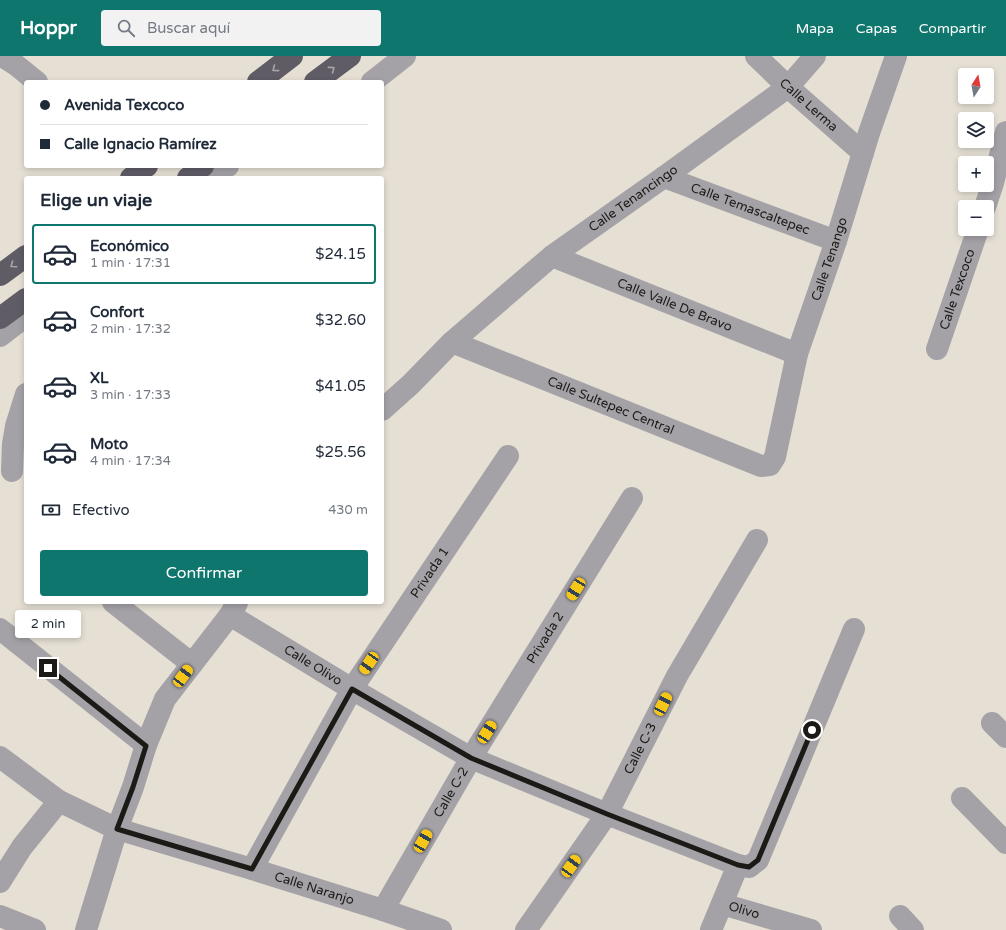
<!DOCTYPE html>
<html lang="es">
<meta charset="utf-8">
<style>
:root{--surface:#fff;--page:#f2f2f3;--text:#1f2937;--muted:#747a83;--line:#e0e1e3;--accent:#0f766e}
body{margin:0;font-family:"Varela Round",sans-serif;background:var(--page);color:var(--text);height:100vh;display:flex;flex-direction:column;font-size:15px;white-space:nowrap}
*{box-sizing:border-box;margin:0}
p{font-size:13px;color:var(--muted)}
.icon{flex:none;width:22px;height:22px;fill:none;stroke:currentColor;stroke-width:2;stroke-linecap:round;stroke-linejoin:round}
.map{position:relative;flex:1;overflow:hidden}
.side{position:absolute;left:24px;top:120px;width:360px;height:428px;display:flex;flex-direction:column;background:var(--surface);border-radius:4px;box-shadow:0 2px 6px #0003}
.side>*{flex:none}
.banner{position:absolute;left:24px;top:24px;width:360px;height:88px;border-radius:4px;box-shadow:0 2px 6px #0003;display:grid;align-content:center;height:88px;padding:0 16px;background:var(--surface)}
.needle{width:26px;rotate:11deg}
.tools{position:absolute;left:958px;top:12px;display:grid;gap:8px}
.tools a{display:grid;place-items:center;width:36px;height:36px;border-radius:4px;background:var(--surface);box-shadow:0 2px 6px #0003;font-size:20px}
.end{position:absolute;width:18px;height:18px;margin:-9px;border:5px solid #1c1a16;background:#fff;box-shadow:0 0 0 2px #fff}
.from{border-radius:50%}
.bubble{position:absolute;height:28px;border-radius:4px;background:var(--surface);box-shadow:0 2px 6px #0003;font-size:13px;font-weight:600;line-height:28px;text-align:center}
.car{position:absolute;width:12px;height:24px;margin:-12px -6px;border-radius:5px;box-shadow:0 0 3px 1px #0007;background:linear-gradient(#f5c518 24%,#345 0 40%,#f5c518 0 76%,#345 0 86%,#f5c518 0)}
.banner b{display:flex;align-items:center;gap:14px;height:38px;font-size:15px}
.banner b+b{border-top:1px solid var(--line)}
.banner i{width:10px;height:10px;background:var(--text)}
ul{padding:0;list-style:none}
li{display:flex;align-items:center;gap:12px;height:60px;margin:0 8px 6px;padding:0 8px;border:2px solid transparent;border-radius:4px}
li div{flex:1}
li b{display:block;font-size:15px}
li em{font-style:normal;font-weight:600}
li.selected{border-color:var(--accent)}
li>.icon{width:36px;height:36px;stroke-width:1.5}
h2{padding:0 16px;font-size:18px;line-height:48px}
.pay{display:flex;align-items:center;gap:10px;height:44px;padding:0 16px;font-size:15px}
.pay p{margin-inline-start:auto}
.button{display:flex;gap:8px;margin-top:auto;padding:8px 16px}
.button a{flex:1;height:46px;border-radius:4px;background:var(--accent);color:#fff;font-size:16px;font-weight:600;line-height:46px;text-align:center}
header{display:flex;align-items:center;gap:24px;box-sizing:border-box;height:56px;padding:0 20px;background:var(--accent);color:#fff}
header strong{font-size:19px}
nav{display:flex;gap:22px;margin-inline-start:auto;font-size:14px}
.search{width:280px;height:36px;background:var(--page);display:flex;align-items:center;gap:10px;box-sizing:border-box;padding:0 14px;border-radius:4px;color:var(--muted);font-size:15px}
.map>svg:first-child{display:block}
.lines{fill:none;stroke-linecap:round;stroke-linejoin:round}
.minor{stroke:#a4a2a7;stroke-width:22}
.highway{stroke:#605c66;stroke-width:22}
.oneway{stroke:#a8a5ab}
.route{stroke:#1c1a16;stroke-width:5}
.labels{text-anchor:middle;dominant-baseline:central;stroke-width:3.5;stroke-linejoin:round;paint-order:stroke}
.street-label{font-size:13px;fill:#1c1a16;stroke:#fff}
</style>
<header>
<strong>Hoppr</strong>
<div class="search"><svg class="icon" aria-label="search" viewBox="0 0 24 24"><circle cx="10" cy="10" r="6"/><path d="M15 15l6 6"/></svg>Buscar aquí</div>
<nav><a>Mapa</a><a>Capas</a><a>Compartir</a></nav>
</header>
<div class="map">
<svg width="1006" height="874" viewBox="0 0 1006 874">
<rect width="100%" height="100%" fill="#e5dfd4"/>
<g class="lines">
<g class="minor">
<path d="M2 0 16 9 37 26"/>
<path id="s1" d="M756 0 788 31 863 97"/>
<path d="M372 26 405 0"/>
<path id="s2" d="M664 121 836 185"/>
<path d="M207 122 228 110"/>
<path d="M985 151 993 127 1006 76"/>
<path id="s3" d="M552 200 797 298"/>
<path d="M0 280 26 260"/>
<path id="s4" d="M452 286 761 410 770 409 775 401 797 298 836 185 869 77 896 0"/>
<path id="s5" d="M937 293 978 173"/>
<path id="s6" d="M382 354 411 328 452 286 552 200 664 121 788 31 815 0"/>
<path d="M12 415 13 388 16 370 26 338"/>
<path d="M113 546 192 608"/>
<path id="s7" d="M230 559 352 633 471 702 607 758 738 809 749 811 758 804 854 573"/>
<path d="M0 573 146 689"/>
<path d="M992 667 1006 681"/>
<path id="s8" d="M0 701 59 745 117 773 252 813 383 854 441 874"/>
<path d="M962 742 1006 787"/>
<path id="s9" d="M252 813 352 633 508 400"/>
<path d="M0 826 22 791 59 745"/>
<path id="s10" d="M722 848 811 874"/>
<path id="s11" d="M383 854 471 702 632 442"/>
<path d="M0 860 35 874"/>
<path d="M900 860 913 874"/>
<path d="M86 874 117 773 133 731 146 689 165 643 230 559 237 547"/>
<path id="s12" d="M526 874 607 758 677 620 757 484"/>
<path d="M711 874 738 809"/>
</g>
<path class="highway" d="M258 26 292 0
M315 26 350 0
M131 122 147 110
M188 122 203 110
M0 219 26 200
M0 262 26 243"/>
</g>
<defs><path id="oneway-chevron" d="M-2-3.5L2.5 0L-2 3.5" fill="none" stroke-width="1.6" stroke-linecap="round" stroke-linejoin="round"/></defs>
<g class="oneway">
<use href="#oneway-chevron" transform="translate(275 13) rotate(143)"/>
<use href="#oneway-chevron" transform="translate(332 13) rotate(-37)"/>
<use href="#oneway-chevron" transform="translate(13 209) rotate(145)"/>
</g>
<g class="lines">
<path class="route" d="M48 612 146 690 133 731 117 773 252 813 352 633 471 702 607 758 738 809 749 811 758 804 812 674"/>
</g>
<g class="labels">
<g class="street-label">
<text stroke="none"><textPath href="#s1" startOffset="72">Calle Lerma</textPath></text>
<text stroke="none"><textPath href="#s6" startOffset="329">Calle Tenancingo</textPath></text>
<text stroke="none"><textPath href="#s2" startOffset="92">Calle Temascaltepec</textPath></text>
<text stroke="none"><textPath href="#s4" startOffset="557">Calle Tenango</textPath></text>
<text stroke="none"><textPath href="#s5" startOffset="63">Calle Texcoco</textPath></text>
<text stroke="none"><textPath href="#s3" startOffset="132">Calle Valle De Bravo</textPath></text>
<text stroke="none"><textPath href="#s4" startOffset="171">Calle Sultepec Central</textPath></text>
<text stroke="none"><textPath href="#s9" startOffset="346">Privada 1</textPath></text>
<text stroke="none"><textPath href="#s11" startOffset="317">Privada 2</textPath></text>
<text stroke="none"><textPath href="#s7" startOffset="97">Calle Olivo</textPath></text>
<text stroke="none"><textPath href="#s12" startOffset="215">Calle C-3</textPath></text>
<text stroke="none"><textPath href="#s11" startOffset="136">Calle C-2</textPath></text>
<text stroke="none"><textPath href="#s8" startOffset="344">Calle Naranjo</textPath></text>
<text stroke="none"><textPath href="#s10" startOffset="23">Olivo</textPath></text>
</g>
</g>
</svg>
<div class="tools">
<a><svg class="needle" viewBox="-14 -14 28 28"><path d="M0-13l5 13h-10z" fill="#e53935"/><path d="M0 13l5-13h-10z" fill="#747a83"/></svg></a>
<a><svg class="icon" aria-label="layers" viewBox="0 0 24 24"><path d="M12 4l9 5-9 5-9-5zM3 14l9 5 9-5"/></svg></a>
<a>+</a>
<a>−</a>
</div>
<i class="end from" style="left:812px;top:674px"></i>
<i class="end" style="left:48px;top:612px"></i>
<div class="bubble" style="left:15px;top:554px;width:66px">2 min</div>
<i class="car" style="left:576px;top:533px;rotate:212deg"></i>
<i class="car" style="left:369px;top:607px;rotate:214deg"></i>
<i class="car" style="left:183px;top:620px;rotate:37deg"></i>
<i class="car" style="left:663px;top:648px;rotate:27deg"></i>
<i class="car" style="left:487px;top:676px;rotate:32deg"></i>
<i class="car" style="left:423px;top:785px;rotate:30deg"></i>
<i class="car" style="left:571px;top:810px;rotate:35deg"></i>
<div class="banner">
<b><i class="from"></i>Avenida Texcoco</b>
<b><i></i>Calle Ignacio Ramírez</b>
</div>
<section class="side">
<h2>Elige un viaje</h2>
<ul>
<li class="selected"><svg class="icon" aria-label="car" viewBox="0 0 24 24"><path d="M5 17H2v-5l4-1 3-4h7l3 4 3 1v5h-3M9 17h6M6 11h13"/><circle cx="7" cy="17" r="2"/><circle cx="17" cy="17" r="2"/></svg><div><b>Económico</b><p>1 min · 17:31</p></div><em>$24.15</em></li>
<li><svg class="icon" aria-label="car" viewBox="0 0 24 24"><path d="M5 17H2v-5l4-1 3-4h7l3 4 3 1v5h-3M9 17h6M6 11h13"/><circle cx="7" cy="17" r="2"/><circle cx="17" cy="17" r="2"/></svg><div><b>Confort</b><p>2 min · 17:32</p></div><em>$32.60</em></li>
<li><svg class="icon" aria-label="car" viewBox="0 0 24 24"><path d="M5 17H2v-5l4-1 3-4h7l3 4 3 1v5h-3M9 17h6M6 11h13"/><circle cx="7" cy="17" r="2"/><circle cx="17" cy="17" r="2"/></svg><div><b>XL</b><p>3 min · 17:33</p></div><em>$41.05</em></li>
<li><svg class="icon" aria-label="car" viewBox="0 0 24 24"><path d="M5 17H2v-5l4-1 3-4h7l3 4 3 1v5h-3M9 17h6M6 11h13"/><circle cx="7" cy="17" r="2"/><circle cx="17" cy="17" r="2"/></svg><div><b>Moto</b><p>4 min · 17:34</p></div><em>$25.56</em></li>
</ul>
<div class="pay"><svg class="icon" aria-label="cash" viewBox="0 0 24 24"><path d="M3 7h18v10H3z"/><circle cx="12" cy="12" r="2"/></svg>Efectivo<p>430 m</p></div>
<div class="button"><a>Confirmar</a></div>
</section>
</div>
